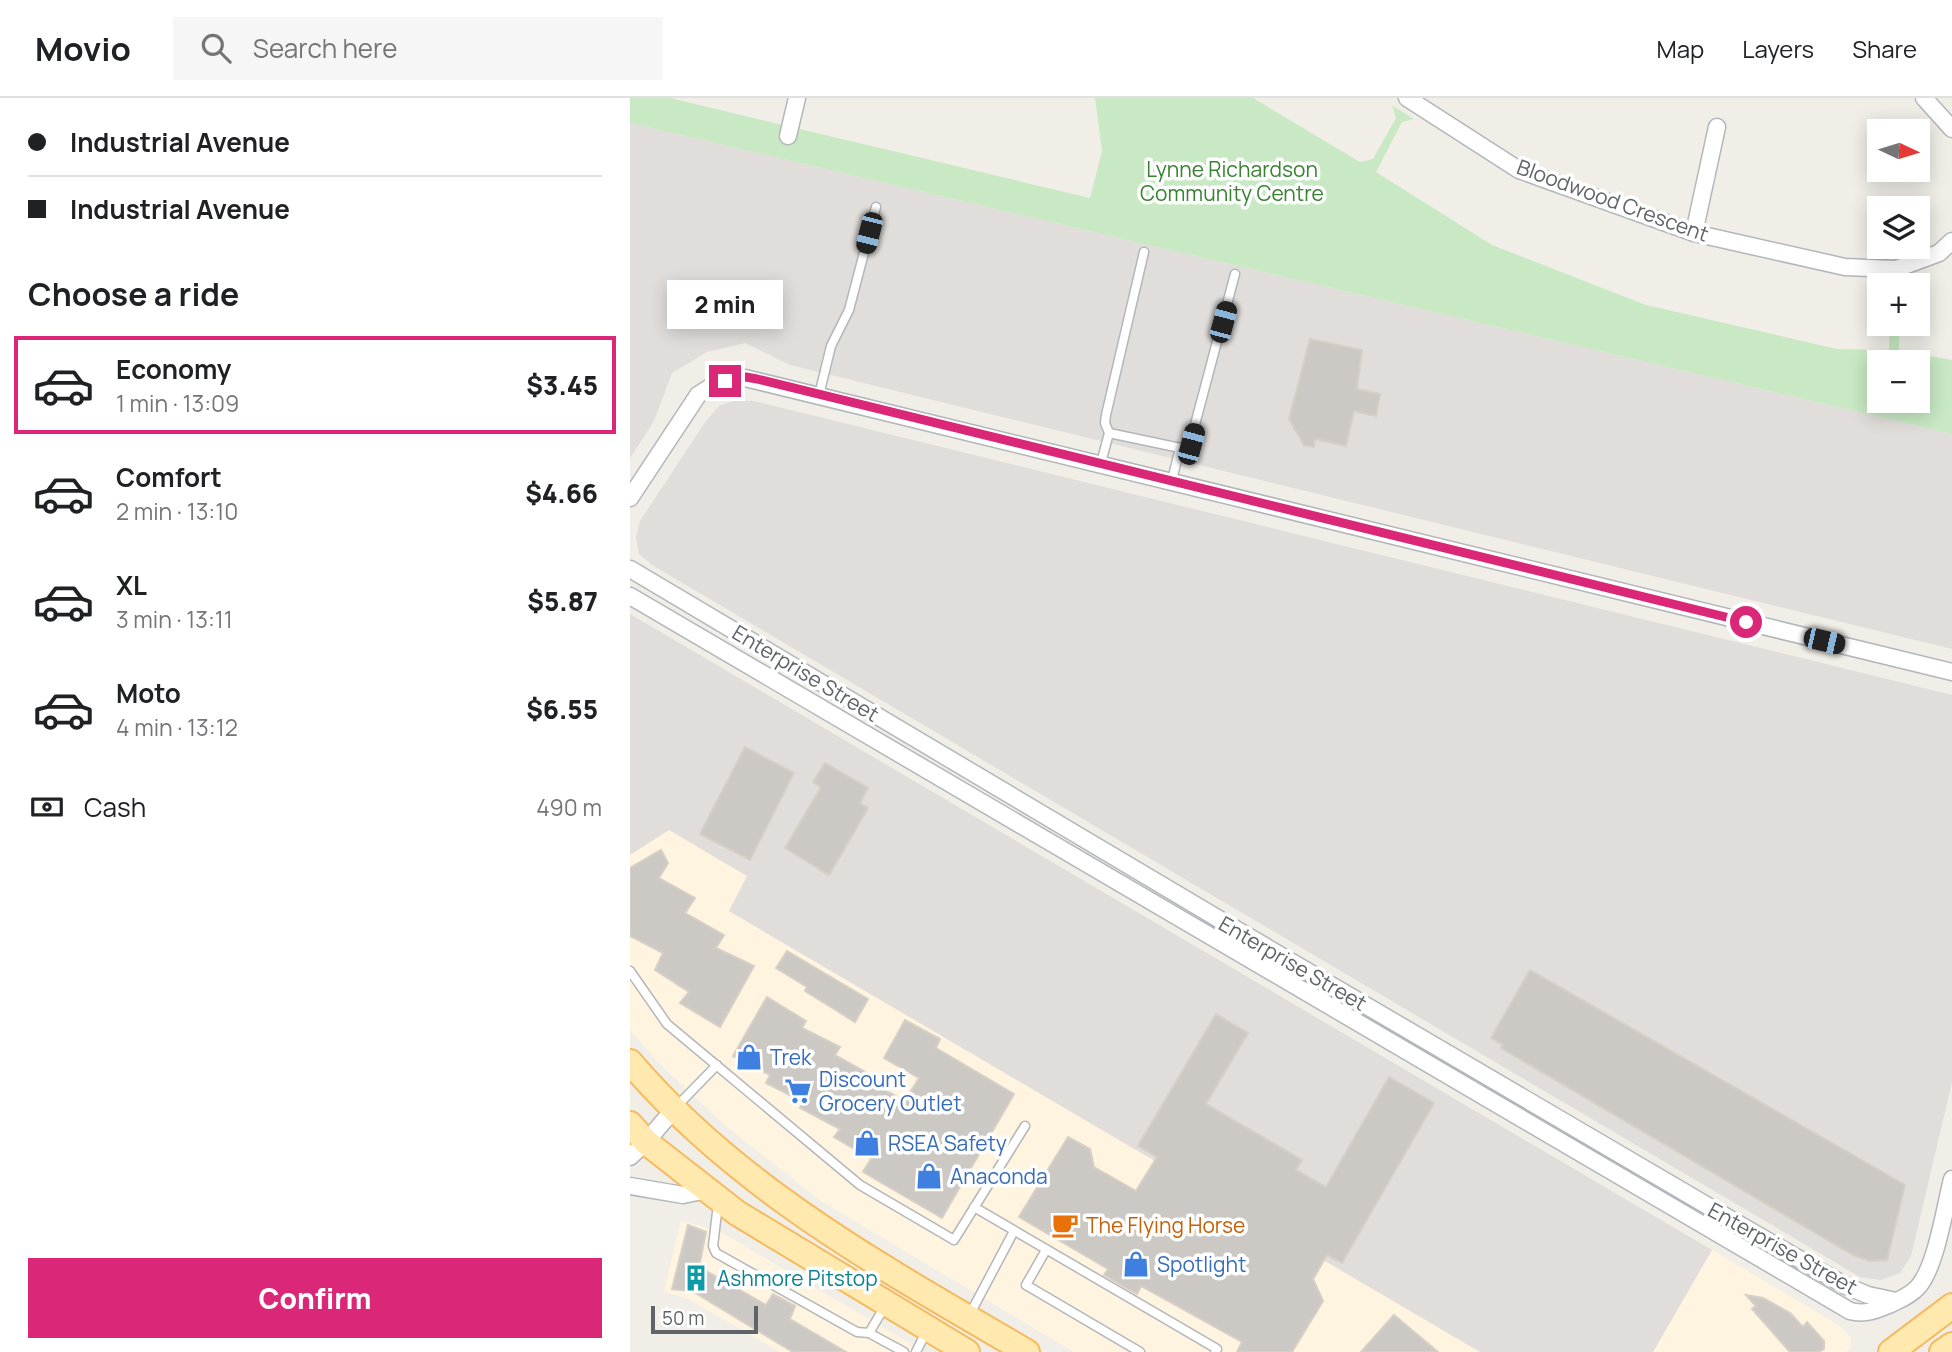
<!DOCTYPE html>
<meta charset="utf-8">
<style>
:root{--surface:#fff;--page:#f6f6f6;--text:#202124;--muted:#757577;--line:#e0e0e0;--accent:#db2777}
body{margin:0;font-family:Manrope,sans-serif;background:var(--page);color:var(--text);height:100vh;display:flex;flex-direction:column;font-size:26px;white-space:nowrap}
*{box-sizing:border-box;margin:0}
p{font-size:23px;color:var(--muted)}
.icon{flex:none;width:38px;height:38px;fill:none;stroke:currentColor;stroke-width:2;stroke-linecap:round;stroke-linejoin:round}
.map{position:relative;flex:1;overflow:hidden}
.sheet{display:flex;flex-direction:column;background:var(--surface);width:630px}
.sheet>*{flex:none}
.banner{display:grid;align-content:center;height:154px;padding:0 28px;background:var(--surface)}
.needle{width:46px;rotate:94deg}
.fabs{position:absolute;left:1237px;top:21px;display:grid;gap:14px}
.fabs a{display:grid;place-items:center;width:63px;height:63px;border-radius:0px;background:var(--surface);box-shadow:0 4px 18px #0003;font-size:35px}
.scale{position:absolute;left:21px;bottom:18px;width:107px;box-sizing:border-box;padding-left:7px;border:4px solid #5f6468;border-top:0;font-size:19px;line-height:24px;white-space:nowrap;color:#5f6468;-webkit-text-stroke:5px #fff;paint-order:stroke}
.end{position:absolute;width:32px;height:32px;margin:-16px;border:9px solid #db2777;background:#fff;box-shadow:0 0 0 4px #fff}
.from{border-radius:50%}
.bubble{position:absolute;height:49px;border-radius:0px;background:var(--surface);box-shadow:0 4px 18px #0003;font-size:23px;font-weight:800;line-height:49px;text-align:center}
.car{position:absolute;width:21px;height:42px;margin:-21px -10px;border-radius:9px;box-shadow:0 0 5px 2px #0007;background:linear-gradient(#222 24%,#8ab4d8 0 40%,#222 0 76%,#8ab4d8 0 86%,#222 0)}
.banner b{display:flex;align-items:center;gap:24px;height:66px;font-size:26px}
.banner b+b{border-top:2px solid var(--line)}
.banner i{width:18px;height:18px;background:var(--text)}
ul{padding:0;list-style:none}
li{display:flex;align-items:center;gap:21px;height:98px;margin:0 14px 10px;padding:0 14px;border:4px solid transparent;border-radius:0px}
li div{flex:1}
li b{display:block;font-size:26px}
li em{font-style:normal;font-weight:800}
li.active{border-color:var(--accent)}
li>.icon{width:63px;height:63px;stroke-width:1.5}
h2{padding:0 28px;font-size:32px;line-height:84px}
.pay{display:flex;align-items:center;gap:18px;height:77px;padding:0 28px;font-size:26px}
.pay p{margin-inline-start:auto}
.action{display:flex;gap:14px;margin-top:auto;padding:14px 28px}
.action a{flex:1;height:80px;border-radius:0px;background:var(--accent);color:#fff;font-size:28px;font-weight:800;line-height:80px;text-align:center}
header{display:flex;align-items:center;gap:42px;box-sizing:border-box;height:98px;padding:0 35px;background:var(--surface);border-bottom:2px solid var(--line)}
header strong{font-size:33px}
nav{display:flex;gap:38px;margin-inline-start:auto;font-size:24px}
.search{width:490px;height:63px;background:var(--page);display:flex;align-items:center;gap:18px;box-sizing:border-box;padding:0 24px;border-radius:0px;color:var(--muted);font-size:26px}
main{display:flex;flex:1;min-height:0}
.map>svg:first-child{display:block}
.commercial{fill:#fff4df}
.industrial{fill:#e0ddda}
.green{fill:#c8e9c4;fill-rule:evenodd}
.building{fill:#ccc9c5;stroke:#d6cfc6;stroke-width:2}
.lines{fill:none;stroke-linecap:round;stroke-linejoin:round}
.service-casing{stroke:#b3b6ba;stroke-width:11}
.minor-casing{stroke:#b3b6ba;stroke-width:19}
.primary-casing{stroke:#f5ba5d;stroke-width:28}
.service{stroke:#fff;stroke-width:8}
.minor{stroke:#fff;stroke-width:16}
.primary{stroke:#ffe9af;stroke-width:24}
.route{stroke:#db2777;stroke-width:9}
.labels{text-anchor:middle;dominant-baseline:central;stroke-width:7;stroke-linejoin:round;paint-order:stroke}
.park-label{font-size:21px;fill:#388332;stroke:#fff}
.street-label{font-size:21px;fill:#5f6468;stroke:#fff}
.shop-label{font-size:21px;fill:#366cbe;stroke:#fff;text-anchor:start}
.food-label{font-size:21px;fill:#c56008;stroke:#fff;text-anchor:start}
.culture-label{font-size:21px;fill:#0d838f;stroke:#fff;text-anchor:start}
</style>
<header>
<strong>Movio</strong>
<div class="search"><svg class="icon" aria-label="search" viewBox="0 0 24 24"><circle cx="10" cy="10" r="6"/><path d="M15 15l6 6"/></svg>Search here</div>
<nav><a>Map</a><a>Layers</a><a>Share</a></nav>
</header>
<main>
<section class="sheet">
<div class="banner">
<b><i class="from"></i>Industrial Avenue</b>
<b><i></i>Industrial Avenue</b>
</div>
<h2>Choose a ride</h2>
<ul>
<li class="active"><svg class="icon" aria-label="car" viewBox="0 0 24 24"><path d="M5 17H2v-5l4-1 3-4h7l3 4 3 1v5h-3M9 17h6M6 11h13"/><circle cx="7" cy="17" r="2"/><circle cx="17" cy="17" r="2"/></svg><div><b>Economy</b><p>1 min · 13:09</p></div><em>$3.45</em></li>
<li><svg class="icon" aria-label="car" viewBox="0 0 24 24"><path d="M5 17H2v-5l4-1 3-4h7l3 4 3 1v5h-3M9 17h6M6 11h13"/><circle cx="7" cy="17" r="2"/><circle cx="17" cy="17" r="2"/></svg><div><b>Comfort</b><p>2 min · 13:10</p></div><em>$4.66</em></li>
<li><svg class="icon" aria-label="car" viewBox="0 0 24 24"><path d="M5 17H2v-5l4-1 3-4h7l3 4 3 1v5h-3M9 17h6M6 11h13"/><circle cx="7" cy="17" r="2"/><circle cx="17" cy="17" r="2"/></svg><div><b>XL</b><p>3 min · 13:11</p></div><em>$5.87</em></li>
<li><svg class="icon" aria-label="car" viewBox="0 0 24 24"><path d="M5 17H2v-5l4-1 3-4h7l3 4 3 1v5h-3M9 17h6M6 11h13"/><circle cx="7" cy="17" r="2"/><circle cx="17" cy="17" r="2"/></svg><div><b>Moto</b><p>4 min · 13:12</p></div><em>$6.55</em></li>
</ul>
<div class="pay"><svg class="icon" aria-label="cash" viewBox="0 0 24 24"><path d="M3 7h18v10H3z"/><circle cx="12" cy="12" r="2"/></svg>Cash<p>490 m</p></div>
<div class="action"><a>Confirm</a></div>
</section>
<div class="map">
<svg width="1322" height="1254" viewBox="0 0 1322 1254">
<rect width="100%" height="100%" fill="#f1eee8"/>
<path class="commercial" d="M39 732 118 778 99 813 850 1254H444L191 1103 98 1030 31 967 0 932V757Z
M51 1123 87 1132 295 1254H150L59 1201 34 1194Z
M1082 1152 1210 1228 1221 1240 1220 1251 1216 1254H1023Z"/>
<path class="industrial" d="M0 25 1322 336V551L160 267 115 245 77 254 42 275 24 323 0 360Z
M106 302 124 303 1322 597V984L1281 1158 1270 1175 1251 1182 1230 1179 22 467 9 456 6 439 10 423 76 323 89 308Z
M0 516 1082 1152 1023 1254H850L99 813 117 778 39 732 0 757Z"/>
<path class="green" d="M0 0H40L460 100 472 53 465 0H623L730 64 743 61 766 20 762 7 784 21 772 24 746 74 862 147 1016 207 1207 251 1259 252 1260 226H1269V252L1322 262V336L0 25ZM1250 264H1288V303H1250Z"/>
<path class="building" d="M680 241 732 252 727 291 750 296 746 318 724 313 716 348 685 341 684 349 674 347 659 321Z
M115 649 164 675 120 762 70 736Z
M195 665 238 690 230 705 238 710 199 777 155 750 191 689 183 684Z
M31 752 38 765 29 780 65 800 55 815 94 837 86 850 124 868 90 929 50 905 59 894 25 872 33 855 0 838V770Z
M157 853 238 901 225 924 175 893 177 889 146 870Z
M900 872 1275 1087 1257 1162 1240 1163 1223 1157 871 950 873 947 861 940Z
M137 899 176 923 172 930 210 949 205 957 241 977 237 983 275 1003 289 980 254 960 275 922 310 941 306 950 384 996 312 1120 233 1074 241 1061 204 1039 210 1031 170 1010 174 1004 136 985 140 977 103 958Z
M586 916 618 935 576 1006 672 1062 666 1072 696 1089 759 979 804 1005 712 1165 697 1157 683 1181 693 1203 662 1254H607L612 1244 511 1188 507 1196 474 1177 478 1171 389 1119 438 1039 460 1051 464 1069 506 1093 527 1059 508 1048Z
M58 1127 76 1134 69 1169 136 1207 143 1196 165 1208 160 1221 216 1254H163L62 1193 42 1191Z
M1116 1197 1133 1200 1160 1215 1173 1229 1177 1224 1194 1243V1251L1189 1254H1160L1122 1211 1126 1208Z
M764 1217 808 1254H731Z"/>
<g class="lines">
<g class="service-casing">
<path id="service" d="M514 154 476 317 475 325 479 335 555 351 559 349 605 176
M189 297 201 248 219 212 246 109
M471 365 479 335
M542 382 550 350
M0 873 37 926 230 1087 324 1142 395 1028
M45 1010 87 967
M88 1106 83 1148 86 1155 227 1234 239 1235 274 1254
M344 1109 587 1251 585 1254
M416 1152 396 1187 510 1254
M340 1216 384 1133
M239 1235 255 1208
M286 1254 297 1232"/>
</g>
<g class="minor-casing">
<path id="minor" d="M777 0 889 72 1064 135 1215 169 1266 171 1309 155 1322 143
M1294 0 1322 31
M158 38 167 0
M1064 135 1087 29
M0 400 68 297 85 286 115 280 1322 574
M0 471 609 833 1112 1128 1216 1188 1238 1197 1266 1203
M0 498 1220 1213C1235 1217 1247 1212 1261 1206 1271 1201 1281 1197 1288 1189 1306 1169 1315 1109 1322 1081
M0 1059 16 1044 44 1011
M0 1088 53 1097 77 1092"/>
</g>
<g class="primary-casing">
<path id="primary" d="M0 964C108 1091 255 1171 397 1254
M0 1026 16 1044 107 1115 337 1254
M1261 1254 1322 1208
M1312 1254 1322 1247"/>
</g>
<use href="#service" class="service"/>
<use href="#minor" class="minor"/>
<use href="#primary" class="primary"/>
</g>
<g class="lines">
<path class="route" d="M95 283 116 279 127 281 1116 524"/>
</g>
<defs>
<g id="shop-bare" transform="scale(2.1)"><path d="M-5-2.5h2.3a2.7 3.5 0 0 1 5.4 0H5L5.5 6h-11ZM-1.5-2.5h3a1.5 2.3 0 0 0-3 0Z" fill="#3f7fe0" stroke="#fff" stroke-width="2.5" paint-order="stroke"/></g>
<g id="supermarket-bare" transform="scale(2.1)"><path d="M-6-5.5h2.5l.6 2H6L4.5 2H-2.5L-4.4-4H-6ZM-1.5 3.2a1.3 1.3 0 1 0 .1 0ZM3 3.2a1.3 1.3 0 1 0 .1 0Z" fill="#3f7fe0" stroke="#fff" stroke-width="2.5" paint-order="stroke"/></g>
<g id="cafe-bare" transform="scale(2.1)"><path d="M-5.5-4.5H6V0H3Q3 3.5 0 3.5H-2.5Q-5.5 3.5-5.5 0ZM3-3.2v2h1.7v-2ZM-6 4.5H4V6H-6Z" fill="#e8710a" stroke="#fff" stroke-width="2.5" paint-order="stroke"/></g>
<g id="building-bare" transform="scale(2.1)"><path d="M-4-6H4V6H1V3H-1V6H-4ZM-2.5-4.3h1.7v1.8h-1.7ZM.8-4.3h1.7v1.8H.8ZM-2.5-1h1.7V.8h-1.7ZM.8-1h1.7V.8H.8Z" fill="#0f9aa8" stroke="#fff" stroke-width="2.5" paint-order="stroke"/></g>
</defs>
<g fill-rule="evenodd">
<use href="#shop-bare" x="119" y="959"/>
<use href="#supermarket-bare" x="168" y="993"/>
<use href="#shop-bare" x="237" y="1045"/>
<use href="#shop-bare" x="299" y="1078"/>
<use href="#cafe-bare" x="435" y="1127"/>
<use href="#shop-bare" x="506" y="1166"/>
<use href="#building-bare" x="66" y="1180"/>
</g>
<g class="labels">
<g class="park-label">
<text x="602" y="71">Lynne Richardson<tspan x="602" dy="24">Community Centre</tspan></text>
</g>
<g class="street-label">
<text transform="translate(983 102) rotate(20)">Bloodwood Crescent</text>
<text transform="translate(176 575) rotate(31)">Enterprise Street</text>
<text transform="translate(663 865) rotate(30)">Enterprise Street</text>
<text transform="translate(1153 1150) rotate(29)">Enterprise Street</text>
</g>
<g class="shop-label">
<text x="140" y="959">Trek</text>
<text x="189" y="981">Discount<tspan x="189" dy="24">Grocery Outlet</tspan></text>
<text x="258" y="1045">RSEA Safety</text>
<text x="320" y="1078">Anaconda</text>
<text x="527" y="1166">Spotlight</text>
</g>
<g class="food-label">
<text x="456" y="1127">The Flying Horse</text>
</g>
<g class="culture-label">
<text x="87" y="1180">Ashmore Pitstop</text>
</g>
</g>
</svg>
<div class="fabs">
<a><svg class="needle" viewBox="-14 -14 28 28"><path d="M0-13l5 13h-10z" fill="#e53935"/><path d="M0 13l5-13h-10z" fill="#757577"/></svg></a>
<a><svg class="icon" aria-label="layers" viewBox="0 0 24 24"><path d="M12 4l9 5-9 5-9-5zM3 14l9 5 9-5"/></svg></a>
<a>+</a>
<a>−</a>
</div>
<div class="scale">50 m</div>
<i class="end from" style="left:1116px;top:524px"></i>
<i class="end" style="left:95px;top:283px"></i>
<div class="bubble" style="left:37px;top:182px;width:116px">2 min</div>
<i class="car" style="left:239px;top:135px;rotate:194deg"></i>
<i class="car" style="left:593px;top:224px;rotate:15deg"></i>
<i class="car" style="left:561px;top:346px;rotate:15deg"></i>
<i class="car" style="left:1194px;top:543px;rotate:103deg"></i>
</div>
</main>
